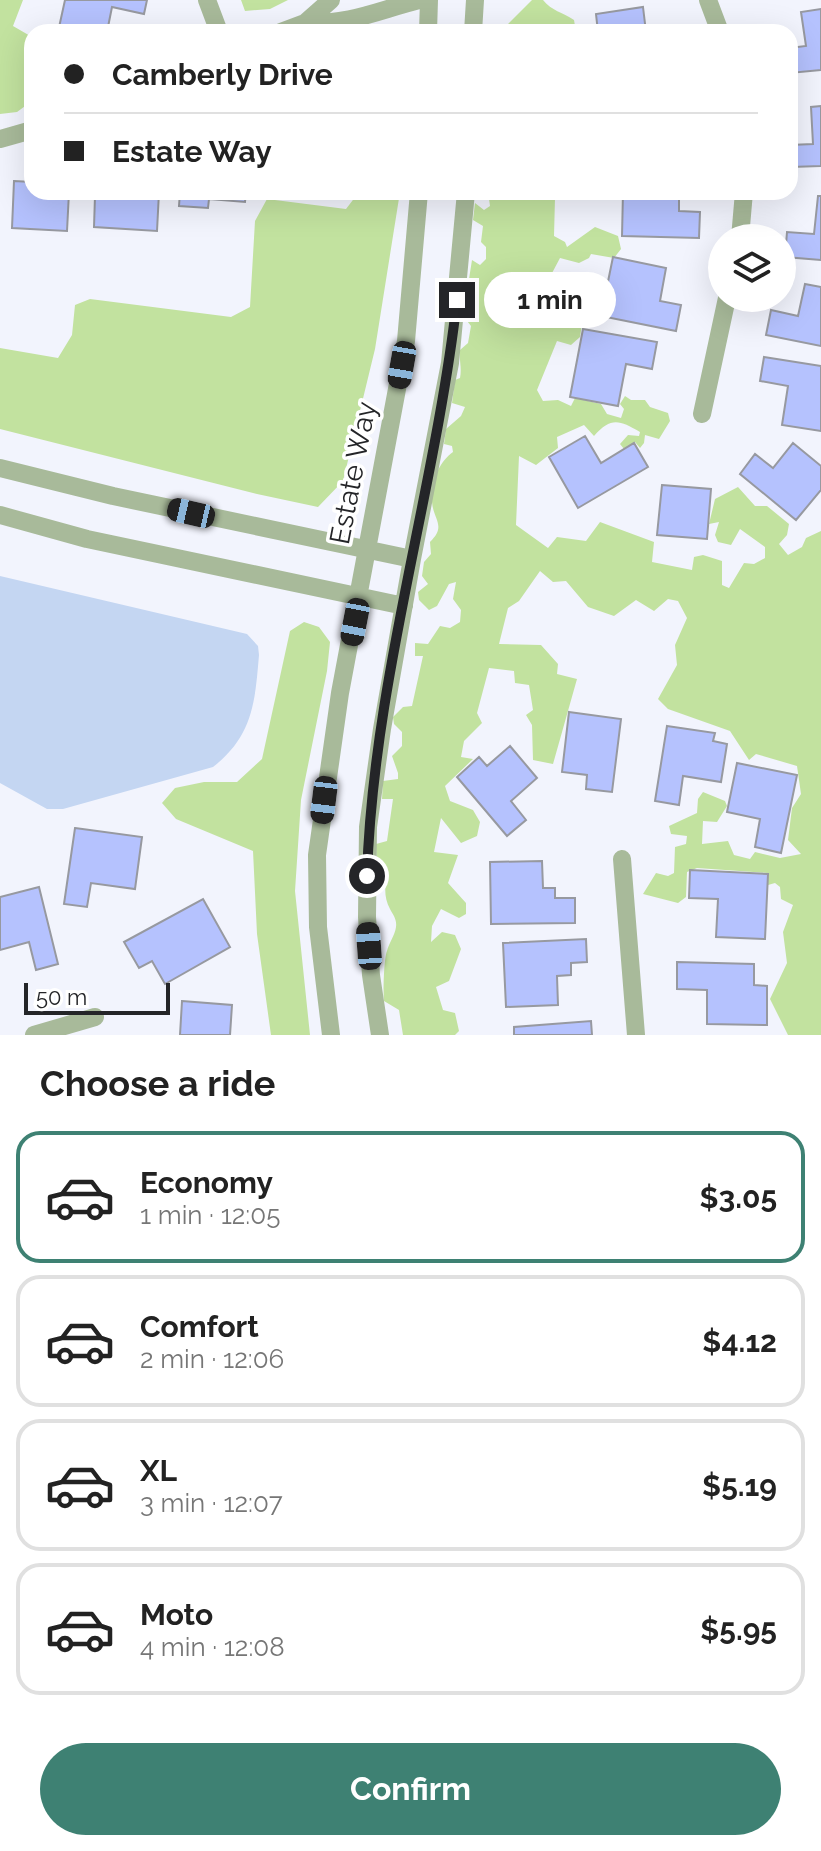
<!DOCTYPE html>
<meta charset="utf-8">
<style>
:root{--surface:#fff;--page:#f6f6f6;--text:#222;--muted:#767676;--line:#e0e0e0;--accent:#3e8173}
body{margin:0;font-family:Raleway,sans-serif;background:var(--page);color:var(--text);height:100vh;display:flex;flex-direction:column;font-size:30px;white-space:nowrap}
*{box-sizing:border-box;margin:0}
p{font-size:26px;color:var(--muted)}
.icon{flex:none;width:44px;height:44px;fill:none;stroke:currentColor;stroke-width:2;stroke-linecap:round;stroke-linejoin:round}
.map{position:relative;height:1035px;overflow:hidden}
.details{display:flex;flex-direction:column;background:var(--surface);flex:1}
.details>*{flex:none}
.top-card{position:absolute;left:24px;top:24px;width:774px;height:176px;border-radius:24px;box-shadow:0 8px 32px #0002;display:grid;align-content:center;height:176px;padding:0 40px;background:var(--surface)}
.fabs{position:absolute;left:708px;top:224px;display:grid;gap:16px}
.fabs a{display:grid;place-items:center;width:88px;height:88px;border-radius:50%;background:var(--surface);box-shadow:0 8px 32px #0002;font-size:40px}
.scale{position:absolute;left:24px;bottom:20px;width:146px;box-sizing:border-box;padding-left:8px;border:4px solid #242528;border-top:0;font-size:22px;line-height:28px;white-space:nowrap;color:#242528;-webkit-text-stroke:6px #fff;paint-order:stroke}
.end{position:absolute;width:36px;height:36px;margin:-18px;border:10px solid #242528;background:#fff;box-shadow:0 0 0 4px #fff}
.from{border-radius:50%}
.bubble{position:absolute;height:56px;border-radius:28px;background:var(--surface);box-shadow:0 8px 32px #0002;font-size:26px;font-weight:700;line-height:56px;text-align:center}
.car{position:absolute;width:24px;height:48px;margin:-24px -12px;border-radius:10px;box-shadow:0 0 6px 2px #0007;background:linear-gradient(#222 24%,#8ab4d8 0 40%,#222 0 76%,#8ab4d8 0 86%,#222 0)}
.top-card b{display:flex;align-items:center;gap:28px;height:76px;font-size:30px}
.top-card b+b{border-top:2px solid var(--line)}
.top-card i{width:20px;height:20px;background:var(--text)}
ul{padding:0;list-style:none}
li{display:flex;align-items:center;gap:24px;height:132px;margin:0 16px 12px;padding:0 24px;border:4px solid var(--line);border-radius:24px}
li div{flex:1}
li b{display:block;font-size:30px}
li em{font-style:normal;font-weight:700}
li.active{border-color:var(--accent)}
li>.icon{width:72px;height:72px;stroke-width:1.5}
h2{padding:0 40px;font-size:36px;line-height:96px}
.action{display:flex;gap:16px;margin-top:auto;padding:16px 40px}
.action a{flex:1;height:92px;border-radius:48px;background:var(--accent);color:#fff;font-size:32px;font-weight:700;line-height:92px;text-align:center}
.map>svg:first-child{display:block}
.green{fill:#c2e29f}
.water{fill:#c4d6f2}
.building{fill:#b5c2fe;stroke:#9799a0;stroke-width:2}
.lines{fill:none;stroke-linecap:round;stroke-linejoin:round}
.street{stroke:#a8ba9a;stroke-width:18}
.route{stroke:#242528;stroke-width:10}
.labels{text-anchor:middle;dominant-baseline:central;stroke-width:7;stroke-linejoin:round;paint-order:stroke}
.street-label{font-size:28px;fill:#242528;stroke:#fff}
</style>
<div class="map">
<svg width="821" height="1035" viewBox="0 0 821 1035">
<rect width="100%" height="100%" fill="#f2f4fd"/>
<path class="green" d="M0 0H23L13 26 32 37V101L17 112 0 114Z
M241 0H288L270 9 245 11Z
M532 0H543C552 11 562 12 574 20L576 32H500Z
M359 192H400L375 349 343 481 318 507 257 494 0 429V348L58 358 72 335 75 305 90 299 231 317 250 307 255 221 267 199 346 209Z
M488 192H558L555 198 554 236 565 242 567 247 595 227 618 236 621 249 614 258 591 254 589 258 579 263 560 258 551 275 541 282 550 287V293L574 298 584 312 580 337 571 345 557 341 537 390 543 401 558 400 571 406 575 398 601 404 607 414 621 418 624 409 620 404 625 396 631 400H645L650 407 668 413 670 421 659 439 645 435 644 443 640 448 635 442 624 449 620 444 628 435 639 436 640 432C619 420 611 417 594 436L584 425 557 437 558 448 536 465 519 456 516 525 548 548 557 537 586 541 600 522 654 542 652 562 692 570 694 557 703 555 722 561V585L729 588 744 563 754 564 765 558V547L740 529 731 545 718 542 715 535 719 522 709 524 715 499 738 487 755 506H767L789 524 787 535 779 544 788 555 802 547 806 538 821 531V1035H788L770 999 787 963 783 932 793 905 781 899 780 887 775 883 768 885V873L697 868 687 872 686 897 678 903 643 894 656 873 668 876 674 873 675 847 686 844 687 836 671 834 669 826 697 813 698 799 703 792 725 801 727 806 717 822 703 821 702 844 728 841 734 855 750 859 755 852 780 858 801 854 788 840 792 808 801 794 797 766 756 754 749 760 730 731 668 709 658 699 677 665 675 645 687 618 678 601 668 599 654 611 636 600 614 616 588 607 566 581 553 582 540 571 519 601 508 608 499 644 541 645 558 664 557 674 577 679 553 764 533 760 532 725 526 715 533 710 529 685 515 683 514 671 489 668 477 713 482 723 464 741 461 757 473 759 445 786 450 801 473 810 480 822 477 836 461 843 441 818 434 852 458 855 448 883 466 903V914L459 918 441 909 432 926 431 942 442 932 455 935 461 949 449 981 436 987 443 1010 455 1013 459 1031 455 1035H403L399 1010 384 1001C383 993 384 957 387 951 389 943 395 935 396 927 397 919 393 915 390 909 383 896 385 884 388 871L386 866 377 865 376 844 387 841 393 799H382L383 781 398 779V773L392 756 402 746V732L394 724 393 717 403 707 412 706 423 656H415V643L428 644 440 626 450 628 460 622 461 610 453 599 456 582 449 584 437 606 429 610 419 600 418 592 428 584 422 576 424 562 431 554 430 542C447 526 433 519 432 502 430 483 439 462 453 452L452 446 444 444 446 429 461 416 465 407 452 403 455 380 460 378C462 368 459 361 460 350L468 343 471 326 464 317 467 293 471 291 472 283 469 279 472 260 480 265 486 259V247L481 242 483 226 473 220 475 203 484 210 490 206Z
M304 622 319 627 330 642 327 671 301 800 295 891 310 1035H271L257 934 253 851 176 819 162 803 175 788 204 782H237L262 759 290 631Z"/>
<path class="water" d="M0 576 247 634 258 646 259 655C255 702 253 736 213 767L63 809H47L0 783Z"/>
<path class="building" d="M65 0H147L144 14 112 7 107 32H58Z
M643 7 646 32H598L596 14Z
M821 9V70L790 73V48L806 46 801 12Z
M821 106V166L791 167 790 145 813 144 811 107Z
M14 181 32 182V192H69L67 231 12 228Z
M105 192H159L157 231 94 227 95 196 105 197Z
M180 192H246L245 202 209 199 208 208 179 206Z
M623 192H679V211L700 212 699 238 622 236Z
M818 196H821V260L785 257 787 232 814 234Z
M613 257 666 268 660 301 681 305 676 331 601 316Z
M805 284 821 287V346L766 335 771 310 798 316Z
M583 329 657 342 652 369 626 364 618 406 570 397Z
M764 357 821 366V431L782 425 788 386 760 381Z
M585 436 601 463 634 443 648 467 578 508 549 457Z
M793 443 821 466V490L796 520 740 474 755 454 773 468Z
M662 485 711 489 707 539 657 535Z
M569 712 621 719 612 792 586 789 587 775 562 772Z
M667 726 715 733 713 741 727 744 721 782 683 776 679 805 655 801Z
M510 746 537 778 511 801 526 820 507 836 457 777 479 757 487 766Z
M737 763 797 775 781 853 755 847 760 819 727 812Z
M75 828 142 837 135 889 91 883 87 907 64 904Z
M542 861 543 888H555V898H575V923L491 924 490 862Z
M690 870 768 874 765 939 716 937 718 899 689 898Z
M39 887 58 964 36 970 29 942 0 950V897Z
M203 899 230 947 165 984 152 961 139 968 124 942Z
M586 939 587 962 571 963V975L557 976 558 1005 506 1007 503 943Z
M677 962 754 964V985L767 986V1025L707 1024V990L677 989Z
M182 1001 232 1005 230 1035H180Z
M591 1021 592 1035H514V1027Z"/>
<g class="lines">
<path class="street" d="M207 0 219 32
M708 0 720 32
M305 23C352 24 376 11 419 0
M281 32 305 23 331 0
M428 32 429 0
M473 32 475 0
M0 139 32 130
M740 238 744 192
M702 414 727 298
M0 468 113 496 412 559
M0 515 87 539 404 606
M622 859 636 1035
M34 1035 95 1017
M331 1035 318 927 317 855 340 693 406 341 419 192
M380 1035 371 975 367 917 368 827 382 729 412 559 450 363 466 192"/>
</g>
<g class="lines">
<path class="route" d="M367 876C373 682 435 492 457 300"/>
</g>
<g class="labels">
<g class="street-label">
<text transform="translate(353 473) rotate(-79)">Estate Way</text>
</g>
</g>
</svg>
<div class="fabs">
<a><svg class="icon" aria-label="layers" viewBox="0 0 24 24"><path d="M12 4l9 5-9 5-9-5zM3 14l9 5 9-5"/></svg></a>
</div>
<div class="scale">50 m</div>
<i class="end from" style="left:367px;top:876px"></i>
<i class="end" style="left:457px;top:300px"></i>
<div class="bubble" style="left:484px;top:272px;width:132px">1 min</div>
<i class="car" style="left:402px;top:365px;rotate:190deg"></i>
<i class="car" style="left:191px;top:513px;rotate:283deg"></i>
<i class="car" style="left:355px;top:622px;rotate:191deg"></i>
<i class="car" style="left:324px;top:800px;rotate:187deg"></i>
<i class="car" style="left:369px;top:946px;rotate:356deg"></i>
<div class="top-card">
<b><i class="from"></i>Camberly Drive</b>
<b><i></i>Estate Way</b>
</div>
</div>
<section class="details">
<h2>Choose a ride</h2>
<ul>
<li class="active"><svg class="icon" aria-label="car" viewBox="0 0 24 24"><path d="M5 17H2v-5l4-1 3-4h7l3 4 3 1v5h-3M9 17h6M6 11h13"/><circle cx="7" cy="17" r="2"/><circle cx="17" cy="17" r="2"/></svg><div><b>Economy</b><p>1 min · 12:05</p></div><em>$3.05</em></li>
<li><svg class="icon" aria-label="car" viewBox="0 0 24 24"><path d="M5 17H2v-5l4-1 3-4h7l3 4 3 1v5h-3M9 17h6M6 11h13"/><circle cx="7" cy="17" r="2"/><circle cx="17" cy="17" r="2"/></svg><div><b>Comfort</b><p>2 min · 12:06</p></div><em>$4.12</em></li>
<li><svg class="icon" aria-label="car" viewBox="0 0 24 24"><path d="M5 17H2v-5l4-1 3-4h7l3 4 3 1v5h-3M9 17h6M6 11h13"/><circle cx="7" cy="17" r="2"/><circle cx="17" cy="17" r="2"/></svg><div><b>XL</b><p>3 min · 12:07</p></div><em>$5.19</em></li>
<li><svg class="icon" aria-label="car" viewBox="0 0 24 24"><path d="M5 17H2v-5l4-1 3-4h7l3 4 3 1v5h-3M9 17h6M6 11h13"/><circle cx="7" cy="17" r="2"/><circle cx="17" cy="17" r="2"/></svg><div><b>Moto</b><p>4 min · 12:08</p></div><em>$5.95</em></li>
</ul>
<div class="action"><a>Confirm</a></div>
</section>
